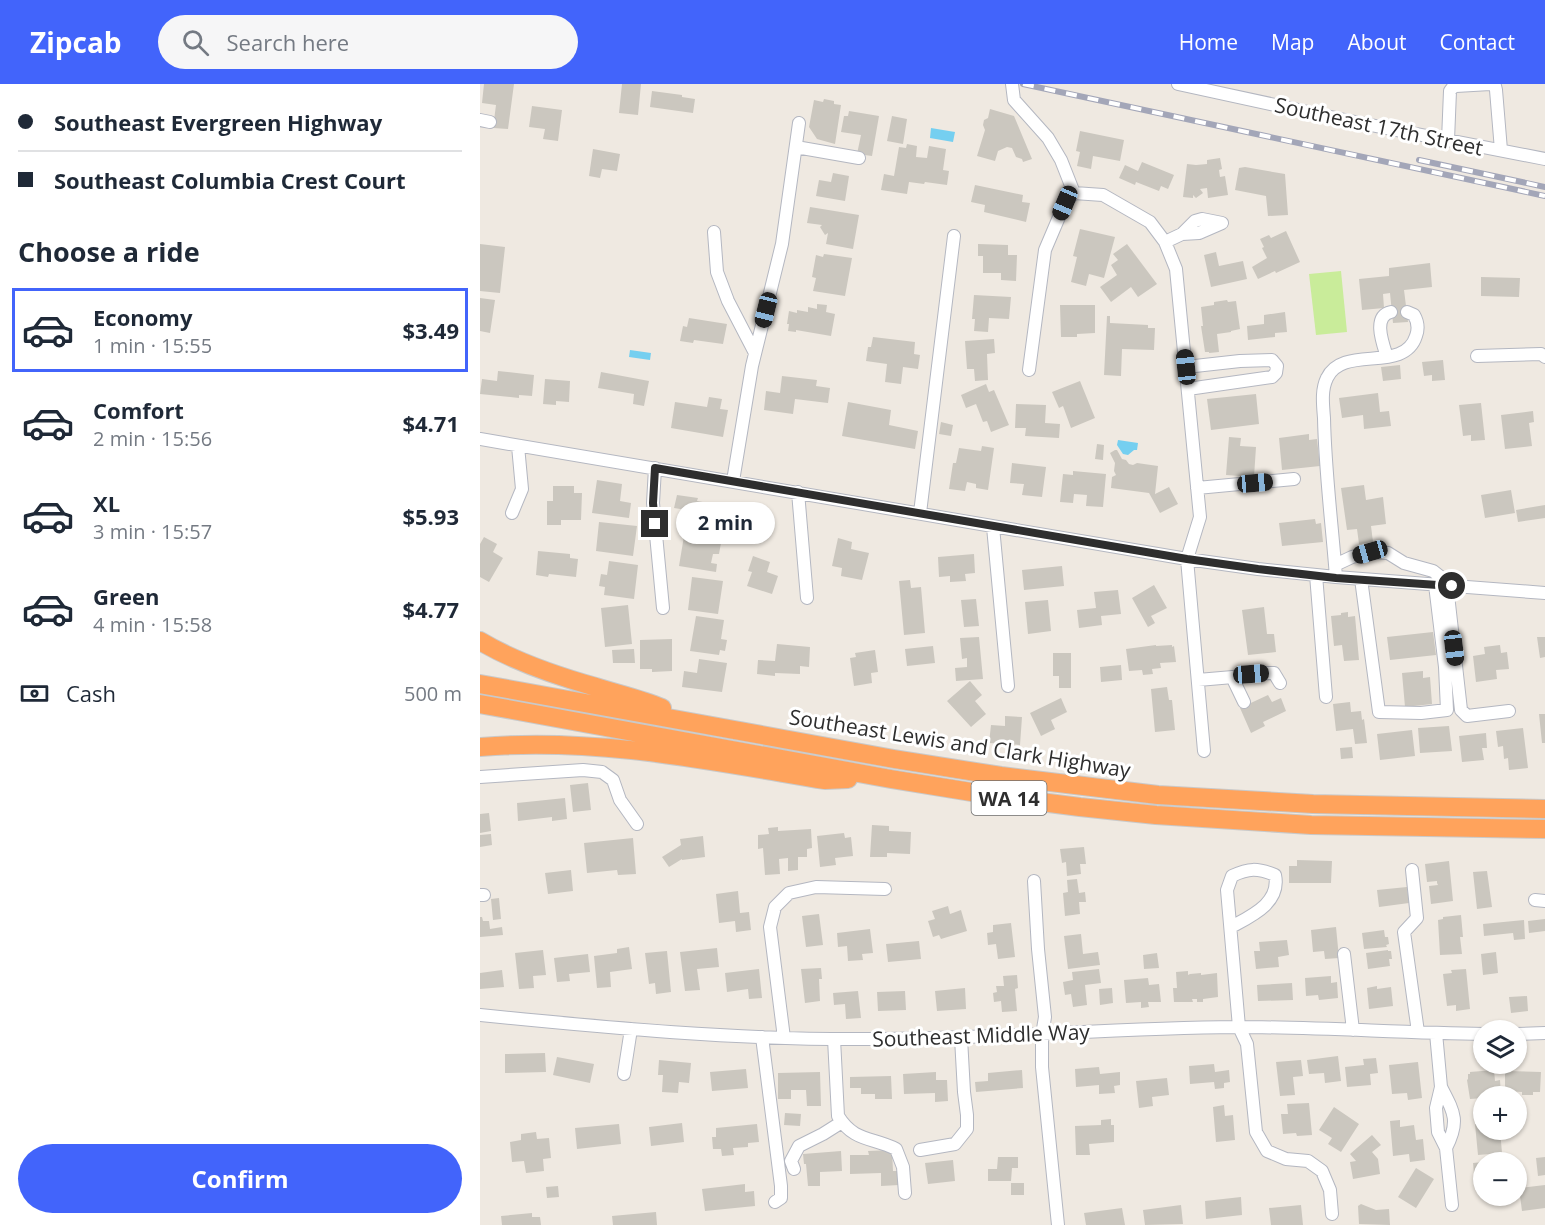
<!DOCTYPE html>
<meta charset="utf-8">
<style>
:root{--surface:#fff;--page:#f6f6f7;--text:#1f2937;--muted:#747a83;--line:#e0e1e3;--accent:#4264fb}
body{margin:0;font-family:"Open Sans",sans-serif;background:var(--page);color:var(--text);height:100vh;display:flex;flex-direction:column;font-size:22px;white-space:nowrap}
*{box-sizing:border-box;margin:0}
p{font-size:20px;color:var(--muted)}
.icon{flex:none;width:33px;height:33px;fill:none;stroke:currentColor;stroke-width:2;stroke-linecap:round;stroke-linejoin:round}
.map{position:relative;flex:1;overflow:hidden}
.details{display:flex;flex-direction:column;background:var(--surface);width:480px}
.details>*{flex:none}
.top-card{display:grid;align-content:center;height:132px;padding:0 18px;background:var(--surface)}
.fabs{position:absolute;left:993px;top:936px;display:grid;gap:12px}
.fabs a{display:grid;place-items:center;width:54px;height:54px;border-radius:50%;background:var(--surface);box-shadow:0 2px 4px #0004;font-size:30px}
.end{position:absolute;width:27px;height:27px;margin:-14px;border:8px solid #2e2e2e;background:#fff;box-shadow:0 0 0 3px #fff}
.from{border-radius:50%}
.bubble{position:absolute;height:42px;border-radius:21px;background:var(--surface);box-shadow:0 2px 4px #0004;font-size:20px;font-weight:700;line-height:42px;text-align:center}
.car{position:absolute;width:18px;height:36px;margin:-18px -9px;border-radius:8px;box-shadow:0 0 4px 2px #0007;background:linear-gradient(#222 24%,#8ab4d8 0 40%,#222 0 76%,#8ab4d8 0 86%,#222 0)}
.top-card b{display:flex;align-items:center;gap:21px;height:57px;font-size:22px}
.top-card b+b{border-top:2px solid var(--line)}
.top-card i{width:15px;height:15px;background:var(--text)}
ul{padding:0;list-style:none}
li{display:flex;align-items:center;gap:18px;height:84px;margin:0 12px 9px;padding:0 6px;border:3px solid transparent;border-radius:0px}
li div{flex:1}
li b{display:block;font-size:22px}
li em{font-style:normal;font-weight:700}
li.selected{border-color:var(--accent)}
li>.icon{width:54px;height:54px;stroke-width:1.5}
h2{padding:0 18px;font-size:27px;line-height:72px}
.pay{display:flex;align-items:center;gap:15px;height:66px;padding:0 18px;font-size:22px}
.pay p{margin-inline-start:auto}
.button{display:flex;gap:12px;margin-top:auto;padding:12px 18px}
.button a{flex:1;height:69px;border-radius:36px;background:var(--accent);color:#fff;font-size:24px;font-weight:700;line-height:69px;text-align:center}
header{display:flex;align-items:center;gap:36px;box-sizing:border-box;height:84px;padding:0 30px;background:var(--accent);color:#fff}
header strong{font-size:28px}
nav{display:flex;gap:33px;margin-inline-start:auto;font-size:21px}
.search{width:420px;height:54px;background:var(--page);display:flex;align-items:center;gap:15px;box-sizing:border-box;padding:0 21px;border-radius:33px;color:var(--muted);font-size:22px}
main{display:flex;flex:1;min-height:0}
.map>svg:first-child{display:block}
.pitch{fill:#c9ec9a}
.water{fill:#75cff0}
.building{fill:#cbc7bf}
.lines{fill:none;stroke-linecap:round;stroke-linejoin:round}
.minor-casing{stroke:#b4b7c1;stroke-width:14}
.highway-casing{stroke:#c9c9c9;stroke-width:20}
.minor{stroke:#fff;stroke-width:12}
.highway{stroke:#ffa35c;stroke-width:18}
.rail-casing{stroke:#a3a6b8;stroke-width:6}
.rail{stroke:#fff;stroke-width:4;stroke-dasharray:11;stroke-linecap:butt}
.route{stroke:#2e2e2e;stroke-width:8}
.labels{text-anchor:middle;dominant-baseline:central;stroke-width:6;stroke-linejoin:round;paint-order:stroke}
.shield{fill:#fff;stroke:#6d6d6d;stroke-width:1.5}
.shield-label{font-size:20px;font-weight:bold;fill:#2e2e2e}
.street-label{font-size:21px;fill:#2e2e2e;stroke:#fff}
</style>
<header>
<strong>Zipcab</strong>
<div class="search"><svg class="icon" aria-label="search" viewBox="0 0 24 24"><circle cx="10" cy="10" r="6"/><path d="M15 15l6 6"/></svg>Search here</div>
<nav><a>Home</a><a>Map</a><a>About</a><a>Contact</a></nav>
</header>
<main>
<section class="details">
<div class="top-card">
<b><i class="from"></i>Southeast Evergreen Highway</b>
<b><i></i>Southeast Columbia Crest Court</b>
</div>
<h2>Choose a ride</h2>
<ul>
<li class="selected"><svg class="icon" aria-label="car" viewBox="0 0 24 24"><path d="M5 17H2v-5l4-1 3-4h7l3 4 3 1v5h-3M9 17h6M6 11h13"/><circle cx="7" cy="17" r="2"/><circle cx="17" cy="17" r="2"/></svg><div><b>Economy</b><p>1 min · 15:55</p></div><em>$3.49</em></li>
<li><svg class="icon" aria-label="car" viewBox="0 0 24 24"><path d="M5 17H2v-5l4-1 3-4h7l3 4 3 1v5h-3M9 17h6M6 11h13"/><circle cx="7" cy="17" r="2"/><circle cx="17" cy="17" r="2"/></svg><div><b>Comfort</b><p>2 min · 15:56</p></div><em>$4.71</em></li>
<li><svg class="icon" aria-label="car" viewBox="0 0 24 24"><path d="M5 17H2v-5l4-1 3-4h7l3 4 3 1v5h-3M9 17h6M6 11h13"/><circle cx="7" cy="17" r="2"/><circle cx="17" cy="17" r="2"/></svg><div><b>XL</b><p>3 min · 15:57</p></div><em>$5.93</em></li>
<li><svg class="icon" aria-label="car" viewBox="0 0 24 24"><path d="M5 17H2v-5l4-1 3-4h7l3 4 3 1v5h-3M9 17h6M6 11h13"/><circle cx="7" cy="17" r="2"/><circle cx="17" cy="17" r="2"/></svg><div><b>Green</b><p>4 min · 15:58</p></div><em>$4.77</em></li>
</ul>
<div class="pay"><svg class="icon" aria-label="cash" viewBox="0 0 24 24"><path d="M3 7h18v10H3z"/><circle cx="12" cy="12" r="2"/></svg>Cash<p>500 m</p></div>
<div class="button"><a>Confirm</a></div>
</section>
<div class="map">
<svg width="1065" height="1141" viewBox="0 0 1065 1141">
<rect width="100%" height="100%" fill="#efe9e1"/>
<path class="pitch" d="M861 187 867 248 836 251 829 190Z"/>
<path class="water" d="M451 44 475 48 473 58 450 54Z
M150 266 171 269 170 276 149 273Z
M638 356 658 359 657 366H654L648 371 643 370 637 361Z"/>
<path class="building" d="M4 0H34L28 45 13 44 16 21 2 19Z
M142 0H161L158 31 139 29Z
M172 7 202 11V13L215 15 213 29 170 23Z
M344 15 354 17V20L361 21 355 60 337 55 329 43 334 16 343 18Z
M52 22 82 26 78 57 63 55 65 45 49 43Z
M510 25 534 32 552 75 543 78 542 75 536 73 532 64 527 63 518 67 515 77 497 72 505 46 503 41 504 36 508 34Z
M369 27 399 32 392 72 377 70 381 51 361 48 364 32H368Z
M412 32 427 35 423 60 407 57Z
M600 47 644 56 640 77 613 72 611 85 597 82 600 68 596 67Z
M427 60 437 62 436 73 447 74 449 62 466 65 463 86 469 87 467 101 445 98 444 100 429 98 427 110 401 106 404 90 414 92 419 63 426 64Z
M113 65 140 70 137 87 122 85 120 94 109 92Z
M740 74 742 85 739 86 740 93 745 92 748 111 728 114 727 104 720 105 723 109 716 114 713 111V114L703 113 707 80 716 81 727 80V76Z
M662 78 694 91 688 105 681 102 679 107 656 98 655 101 639 94 645 81 658 87Z
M765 83 805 90 808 131 788 132 786 112 755 106 759 84Z
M353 89 369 92 365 117 336 112 339 96 351 98Z
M495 101 543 111 542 118 550 119 546 138 504 128 505 121 491 118Z
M330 123 379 131 373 165 346 160 348 149 345 151 340 143 342 141 327 139Z
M600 145 635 153 624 194 609 190 606 202 591 198 597 173 593 172Z
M806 147 820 178 796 189 795 187 778 195 772 183 787 174 782 164 784 163 780 155 789 151 791 154Z
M0 160 25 163 20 209 0 207Z
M498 160 528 161V171H537L536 197 521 196V189H503V172H498Z
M647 160 677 200 658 213 651 203 631 218 620 203 637 191 631 181 638 176 633 170Z
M736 168 739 182 763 177 767 195 731 203 724 171Z
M344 170 372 174 365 212 333 207 336 194 332 193 336 171 343 173Z
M950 179 952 203 924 206 928 238 913 239 910 209 903 210 904 224 882 226 879 195 909 192V184Z
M1001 193 1040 194 1039 213 1001 212Z
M494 211 531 213 529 235 509 234 508 248 494 247 495 235H492Z
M0 214 15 216 10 249 0 247Z
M747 216 748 218 756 217 760 245 751 247V248L737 250 739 268 729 269V268H725L721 242H723L721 223 734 221V218Z
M337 220 347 221 346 228 355 230 351 252 316 246V248L308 247 309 240H307L309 227 317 229V226L328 228V223L337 225Z
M580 221H615V249L597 250V253H581Z
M805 228 807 248 795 249V253L768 256 767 242 784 240V231Z
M627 232H630V239L668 241V244H675L674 266 642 265 641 292 624 291Z
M209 234 247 240 243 260 214 256 213 259 200 257 203 242 207 243Z
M393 253 435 258 434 270 440 271 438 285 423 283 421 300 405 298 407 280 386 277 388 263H391Z
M514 255 515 269 507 270 508 296 495 297 494 285H487L485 257Z
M963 276 965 296 952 297V291L944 292 942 278Z
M920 281 921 295 903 297 901 283Z
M18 287 54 291 52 312 39 311V314L0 310 2 295 17 297Z
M121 288 169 297 164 322 153 320 154 310 118 304Z
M302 292 337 296 336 302 350 304 348 319 315 315 313 330 284 326 286 307 300 309Z
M65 295 90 297 89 318 76 317V321L63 320Z
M600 297 615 334 591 344 583 322 579 324 572 308Z
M506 300 509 308 514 306 529 341 511 348 507 337 503 338 496 320 486 324 481 311Z
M898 309 900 328 909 327 911 342 884 345 883 331 862 334 859 314Z
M776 310 779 340 731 346 727 315Z
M229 313 242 315 240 325 248 326 243 353 191 344 195 318 227 323Z
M368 318 411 326 409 341 438 347 435 365 362 352Z
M1001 319 1005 356 991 357V351L983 352 979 321Z
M536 320 566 321 565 339 580 340 579 354 545 352 546 344H535Z
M1053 327 1054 338 1049 339 1052 362 1025 365 1021 331Z
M461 338 473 341 471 352 459 350Z
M829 350V356L837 355 840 382 802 386 799 354Z
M749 353 761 354 760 362 776 363 774 393 746 391Z
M617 360 624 361 623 376 615 375Z
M502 362 514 364 508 406 496 404V400L487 398 485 407 469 405 473 379H476L479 364 501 367Z
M635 366H637L642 375 646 376 649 380 653 381 657 379 678 382 675 410 689 403 698 420 680 429 669 409 631 404 632 393 636 391 634 387 635 379 630 369Z
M532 379 566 383 562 413 542 411 544 400 530 399Z
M593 387 626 390 623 423 606 422 607 411 594 410 593 419 580 418 583 390 593 391Z
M117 396 142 400 140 417 151 419 149 434 112 429Z
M884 401 886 416 903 413 906 440 891 442 893 458 879 460 877 445 867 446 861 404Z
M73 402H94V409H102L101 436H81V441H67V417H73Z
M1031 406 1035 429 1005 434 1001 411Z
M197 411 218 414 217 417 234 420 231 437 240 439 238 451 204 445 207 426 194 424Z
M1065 421V434L1038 438 1036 426Z
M835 435 836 440 841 439 843 458 802 462 799 439Z
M119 438 157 442 153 472 116 467Z
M204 452 241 459 239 470H233L231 479 237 480 236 488 199 482Z
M4 453 17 460 13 468 23 474 9 498 0 493V460Z
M358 454 372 458 371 465 389 469 382 496 361 492 362 484 352 482Z
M58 467 90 470V474L98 475 96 493 69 490 68 493 56 491Z
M494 470 495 489 485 490 486 497 470 498V492L459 493 458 473Z
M273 472 290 478 287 488 298 492 292 510 267 502 272 488 268 487Z
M129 477 158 481 154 515 124 511 125 503 119 502 121 490 127 491Z
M582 482 584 502 544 506 542 486Z
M212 493 243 497 238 530 208 526Z
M430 496 431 504 441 503 445 549 424 551 419 497Z
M674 501 687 524 671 532 675 539 668 543 652 514Z
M638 506 641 530 621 532 622 541 599 544 597 526 616 524 614 508Z
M496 515 499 542 484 543 481 516Z
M568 516 571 547 548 550 545 518Z
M148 521 152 560 125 563 121 524Z
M784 523 787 550H794L796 568 768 571 762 526Z
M868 528V533L875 532 879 576 864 577 862 561 854 562 851 532 861 531V529Z
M216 532 244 536 241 555 247 556 245 567 240 566 239 571 210 567Z
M953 548 956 571 910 576 907 553Z
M499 553 503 595 476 597 475 584 487 583V574L482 575 480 554Z
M1057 553H1065V573L1060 574Z
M192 555V587L172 588V585H160V556Z
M297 560 330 563 329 583 320 582V590L295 589V592L277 590 278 576 295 577Z
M676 561V562L692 561V563L694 562 696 578 680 579 681 584 672 585 673 590 663 591 662 586 649 587 646 565Z
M1020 561 1021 569 1027 568 1029 585 1016 586 1017 595 996 598 993 572 1005 570 1004 563Z
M453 562 455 579 427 582 425 565Z
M154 565 155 579H133L132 566Z
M395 566 398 588 391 589 392 599 374 602 370 574 376 573 375 569Z
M573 569H591V604H579V592H573Z
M219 575 247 579 242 608 202 603 204 587 217 589Z
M641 581 642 596 621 598 620 583Z
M943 587V594L950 593 952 620 925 623 922 589Z
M490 597 502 611 495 617 506 630 491 643 467 617Z
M687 603 689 616H692L695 646 675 648 671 605Z
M788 611 792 618 801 614 806 627 783 638 785 642 771 649 760 624Z
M581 614 587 628 571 636 575 645 561 652 550 629Z
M870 618 871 628 881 627 882 636 884 635 887 659 875 660 873 645 856 647 853 620Z
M1059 630H1065V659H1062Z
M525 632 542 633 540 661 509 659 511 641 525 642Z
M969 642 972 667 940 669 938 644Z
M1043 644 1048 684 1029 686 1028 674 1024 675 1023 662 1018 663 1016 647Z
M932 646 935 672 900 676 897 650Z
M1006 649 1007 664H1002L1004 676 982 678 979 652Z
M872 663 873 674 861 675 860 664Z
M108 699 111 726 93 728 90 701Z
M85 714 87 735 72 737V733L38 737 37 719Z
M9 729 11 747 0 749V730Z
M392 741 409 742V747L431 748 430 770 407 769V773H390Z
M298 743V747L331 745 332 764 327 765V773H318V786L308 787V774L299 775 300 790 285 791 283 764 278 765V751L289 750 288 744Z
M364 749 365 754 371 753 373 772 355 774 356 781 340 783 337 752Z
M11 750 12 761 0 763V751Z
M223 752 225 773 202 776V775L189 783 182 773 201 761 200 755Z
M153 754 156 790 138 791 137 786 107 789 104 759Z
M604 763 606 780H600L601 790 587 792 586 778 582 779 580 765Z
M817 776 852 777 851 799H809V782H817Z
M969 777 973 817 951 820 949 802 958 801 957 799V797L947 798 945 780Z
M91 786 93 807 68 810 65 789Z
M1007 787 1012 823 997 825 993 788Z
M597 795 599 809 605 808 606 818H599L600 830 585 832 583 809 588 808 587 796Z
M927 803 929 819 899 823 897 806Z
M258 807 260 829 269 828 271 846 256 848 255 837 239 839 236 810Z
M19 814 21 835 13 836 11 815Z
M468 822 470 830 481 826 487 847 461 855 459 851 453 853 448 837 455 835 452 827Z
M339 830 343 861 326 863 322 832Z
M981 831 983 853H980L982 870 960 871 958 836 963 835V833Z
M0 833H2L3 837H9L10 845 22 843 23 851 0 853Z
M1065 835V847L1049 849 1048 837Z
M1044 836 1045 855 1034 856 1033 849 1004 852 1003 840Z
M531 839 535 873 518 875 516 860 508 861 507 849 513 848V841Z
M856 843 859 874 845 875 844 867 833 868 831 846Z
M390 845 393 869 382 870 383 876 368 877 367 862 358 863 357 849Z
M904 846 905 853H908L909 860 906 861 907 863 884 865 882 849Z
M601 850 603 870 618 868 620 881 588 885 584 852Z
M807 856 809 871 798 873 799 883 776 885 774 867H780L779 858Z
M439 857 441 875 408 878 406 860Z
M149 863 152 885 130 888 131 903 117 904 114 872 137 869V865Z
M237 864 239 883 217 885 220 906 205 907 200 868Z
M63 866 66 891 53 892 54 904 39 905 35 869Z
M908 866V867H911L912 875H909L910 882 888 885 886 869Z
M187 867 191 908 176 910 175 899 169 900 165 869Z
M1016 868 1018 889 1003 891 1001 870Z
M677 869 679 884 664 885 663 871Z
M108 870 110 888 89 890 90 897 77 898 74 874Z
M341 884 342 895H339L340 917 325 919 321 885Z
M279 885 282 914 269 915 268 905 247 908 245 889Z
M619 885 621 899 605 901 607 921 593 923 591 910 585 911 583 898 593 896 592 888Z
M986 885 990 925 976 927V921L967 922 963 890 972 889 971 886Z
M22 886 24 903 0 905V889Z
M708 887V891L710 890 721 889V891L737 889 738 913 723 915V918H717V915H712L713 918H694L693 904H697L696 888Z
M537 891 538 904 535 905 537 927 522 928 521 917 514 918 513 909 517 908 516 902H524L523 892Z
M851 892V899L857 898 858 914 839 916 838 911 826 912 825 894Z
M668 894 669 901 679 900 681 918H668L669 923 661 924V918L646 919 644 896Z
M812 899 813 916 778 917 777 901Z
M897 902V905L911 903 913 922 889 925 887 904Z
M485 904 486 925 457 927 455 907Z
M632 904 633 919 620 921 619 905Z
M378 907 381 934 366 935 365 920 354 921 353 909Z
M425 907 426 926 398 927 397 908Z
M1047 912 1048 927 1031 929 1029 913Z
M65 969 66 988 25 989V970Z
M858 972 861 997 845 999 844 989 829 990 827 976Z
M77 973 114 980 110 999 73 991Z
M896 974 898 989 890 990 891 1001 867 1003 865 983 884 981 883 975Z
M179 976 211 979 209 999 199 998 198 1009 182 1008 183 991H178Z
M821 976 823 992 813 993 815 1011 800 1012 796 978Z
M938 978 942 1014 928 1016 927 1009 912 1010 909 981Z
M734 980 735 988 749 986 750 998 744 999V1004L735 1005 734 998 710 1000 709 982Z
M619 983 620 990 640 988V1001L634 1002 635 1009 619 1010V1001L596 1003 595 985Z
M266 985 268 1004 232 1007 230 988Z
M542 986 543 1004 496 1008 495 998 508 997V989Z
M1014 986 1015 997 1020 996 1021 1012H1004V1014L990 1015 987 996 988 995V990H990V988Z
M1025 987 1061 988 1060 1008H1053V1011H1042V1008L1025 1007Z
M340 988 341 1022H327L326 1006H311V1015H298V989Z
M456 988V996H467L468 1017 455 1018V1009L424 1010 423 990Z
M411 992 412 1015H395V1010H381V1004H370V993Z
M687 994 689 1011 672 1013 673 1022 659 1024 656 997Z
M829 1019 832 1051 817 1052 816 1049 803 1050 801 1030H808L807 1020Z
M744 1021 745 1032 753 1031 755 1056 736 1058 733 1023Z
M854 1023 879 1040 861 1068 848 1060 852 1054 839 1046Z
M305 1029 321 1030 320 1042 304 1041Z
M631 1035V1041H634V1058L609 1060 610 1071H596L595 1042 621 1041V1036Z
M920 1036V1043L934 1041 936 1056 943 1055 945 1076 930 1078 929 1070 913 1072 910 1037Z
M202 1039 204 1058 171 1062 169 1043Z
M139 1040 141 1060 97 1065 95 1044Z
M277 1040 279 1058 268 1059V1063L253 1064 254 1071 242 1072 241 1065H233L232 1053H236V1044Z
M995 1040H1004V1046H1020L1022 1069 998 1071Z
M56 1048 57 1055 69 1054 71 1074 63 1075 64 1087 46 1089 44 1077 32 1078 30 1058 41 1056V1050Z
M892 1051 901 1061 892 1068 898 1075 900 1090 873 1095 870 1078 876 1077 870 1070Z
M412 1066 413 1087H419V1101L401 1102V1089L370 1090V1071H389L388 1067Z
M361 1067 362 1087 340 1088V1102H328L326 1080H324L323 1070Z
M518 1073H538V1084H532L531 1097H508V1085H517Z
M1065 1073V1091L1058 1092 1056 1074Z
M473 1076 475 1097 448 1100 445 1079Z
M1004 1078V1099L995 1100 993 1079Z
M936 1084 954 1095 936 1124 918 1113Z
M531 1099H544V1111H531Z
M265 1100V1108L274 1107 275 1122 225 1127 222 1105Z
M1065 1101V1124L1042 1127 1039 1104Z
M78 1102 79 1113 67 1114 66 1103Z
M1005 1112H1028L1029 1115 1006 1117Z
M761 1113 762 1131 726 1135 725 1117Z
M881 1120 896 1126 909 1125 910 1141 879 1140 878 1122Z
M701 1121 703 1140 665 1141 663 1126Z
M821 1121 823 1141H791L789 1124Z
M642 1124 645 1141H606L604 1129Z
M176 1128 177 1141H133L132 1132Z
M52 1129V1133H60L61 1141H22L21 1132Z"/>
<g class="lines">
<g class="minor-casing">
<path id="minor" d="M532 0 534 16 568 54 581 76 594 109
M698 0 865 36 1065 75
M0 36 10 38
M968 56 970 7 973 3 976 2 1010 0 1015 2 1016 6 1021 66
M316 63 379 74
M234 148 237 188 248 217 275 269
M685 158 702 150 715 137 722 135 742 139 719 149 702 150
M997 272 1061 270 1065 273
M907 273C903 260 892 232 911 228
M706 283 760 277 792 276 797 282 796 289 792 293 708 305
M549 286 565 166 585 119 594 109 623 111 670 138 685 158 696 185 720 433 707 475 724 667
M0 355 707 475 778 485 856 493 1065 509
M175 384 173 419 183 524
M253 397 272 282 302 160 319 39
M717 404 814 395
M318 408 327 514
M32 429 42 405 38 362
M440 429 474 152
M513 443 528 602
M855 481 872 473 890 468 908 469 924 479 953 487 972 502
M836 491 846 613
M856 493C852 440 845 387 844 334 843 321 841 306 847 294 863 260 924 290 936 252 939 244 938 238 934 231L927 228
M881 495 899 628 941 629 967 626 965 583 955 501
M967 502 981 626 987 632 1029 627
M752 593 764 618
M718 596C730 595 741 594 753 593 767 592 779 588 794 589L800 599
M0 693 103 686 122 688 133 696 140 716 157 740
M932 786 937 834 924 848 938 948
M554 797 558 865 565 933 562 951V983L578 1141
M0 811H4
M1055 816 1065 817
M751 843C771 832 801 819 795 791 777 784 769 784 752 792L747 806 759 943 767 960 776 1048 787 1067 806 1075 828 1077 842 1087 850 1106 852 1130
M864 870 873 946
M0 931C129 944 258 956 388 955 511 955 633 944 756 943 839 943 921 949 1004 950
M956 949 961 1003 956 1024 958 1048 966 1064 972 1121
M1036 950 1065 949
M282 953 301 1102V1114L295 1118
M304 954 290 843 295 823 309 809 336 803 405 805
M354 955 358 1032C374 1058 392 1053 416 1065L423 1083 425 1109
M144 990 151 945
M961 1003C974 1028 980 1037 966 1064
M440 1066 475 1060 487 1045V1031L484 1008 481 954
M314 1085 311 1077 319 1062 343 1050 362 1038"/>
</g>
<g class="highway-casing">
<path id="highway" d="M0 557C35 578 77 592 116 603 138 610 161 615 182 624
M0 600 414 675 521 692 678 711 833 720 1065 725
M0 620 411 695 522 713 600 723 676 731 831 741 1065 745
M0 663C116 653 231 677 345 696L368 695"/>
</g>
<use href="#minor" class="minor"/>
<use href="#highway" class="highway"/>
<g class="rail-casing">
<path id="rail" d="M543 0 1065 112
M939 76 1065 103"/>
</g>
<use href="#rail" class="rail"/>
</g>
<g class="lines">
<path class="route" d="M175 440 173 419 175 384 707 475 778 485 856 494 972 502"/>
</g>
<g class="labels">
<rect class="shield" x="491.5" y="697" width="75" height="34" rx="4.5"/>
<g class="shield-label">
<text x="529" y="714">WA 14</text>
</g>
<g class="street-label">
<text transform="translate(899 42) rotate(12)">Southeast 17th Street</text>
<text transform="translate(480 659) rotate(9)">Southeast Lewis and Clark Highway</text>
<text transform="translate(501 951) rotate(-2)">Southeast Middle Way</text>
</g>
</g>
</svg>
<div class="fabs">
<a><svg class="icon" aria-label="layers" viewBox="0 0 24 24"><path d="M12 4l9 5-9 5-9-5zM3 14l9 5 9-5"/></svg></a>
<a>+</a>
<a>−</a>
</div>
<i class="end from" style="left:972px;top:502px"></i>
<i class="end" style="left:175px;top:440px"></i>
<div class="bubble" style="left:196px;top:418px;width:99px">2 min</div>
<i class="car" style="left:585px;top:119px;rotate:203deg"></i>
<i class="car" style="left:286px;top:226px;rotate:194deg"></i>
<i class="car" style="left:706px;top:283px;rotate:354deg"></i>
<i class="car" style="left:775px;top:399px;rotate:85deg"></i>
<i class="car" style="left:890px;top:468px;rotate:254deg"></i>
<i class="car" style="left:974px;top:564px;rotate:173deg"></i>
<i class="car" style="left:771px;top:590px;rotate:86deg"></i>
</div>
</main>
